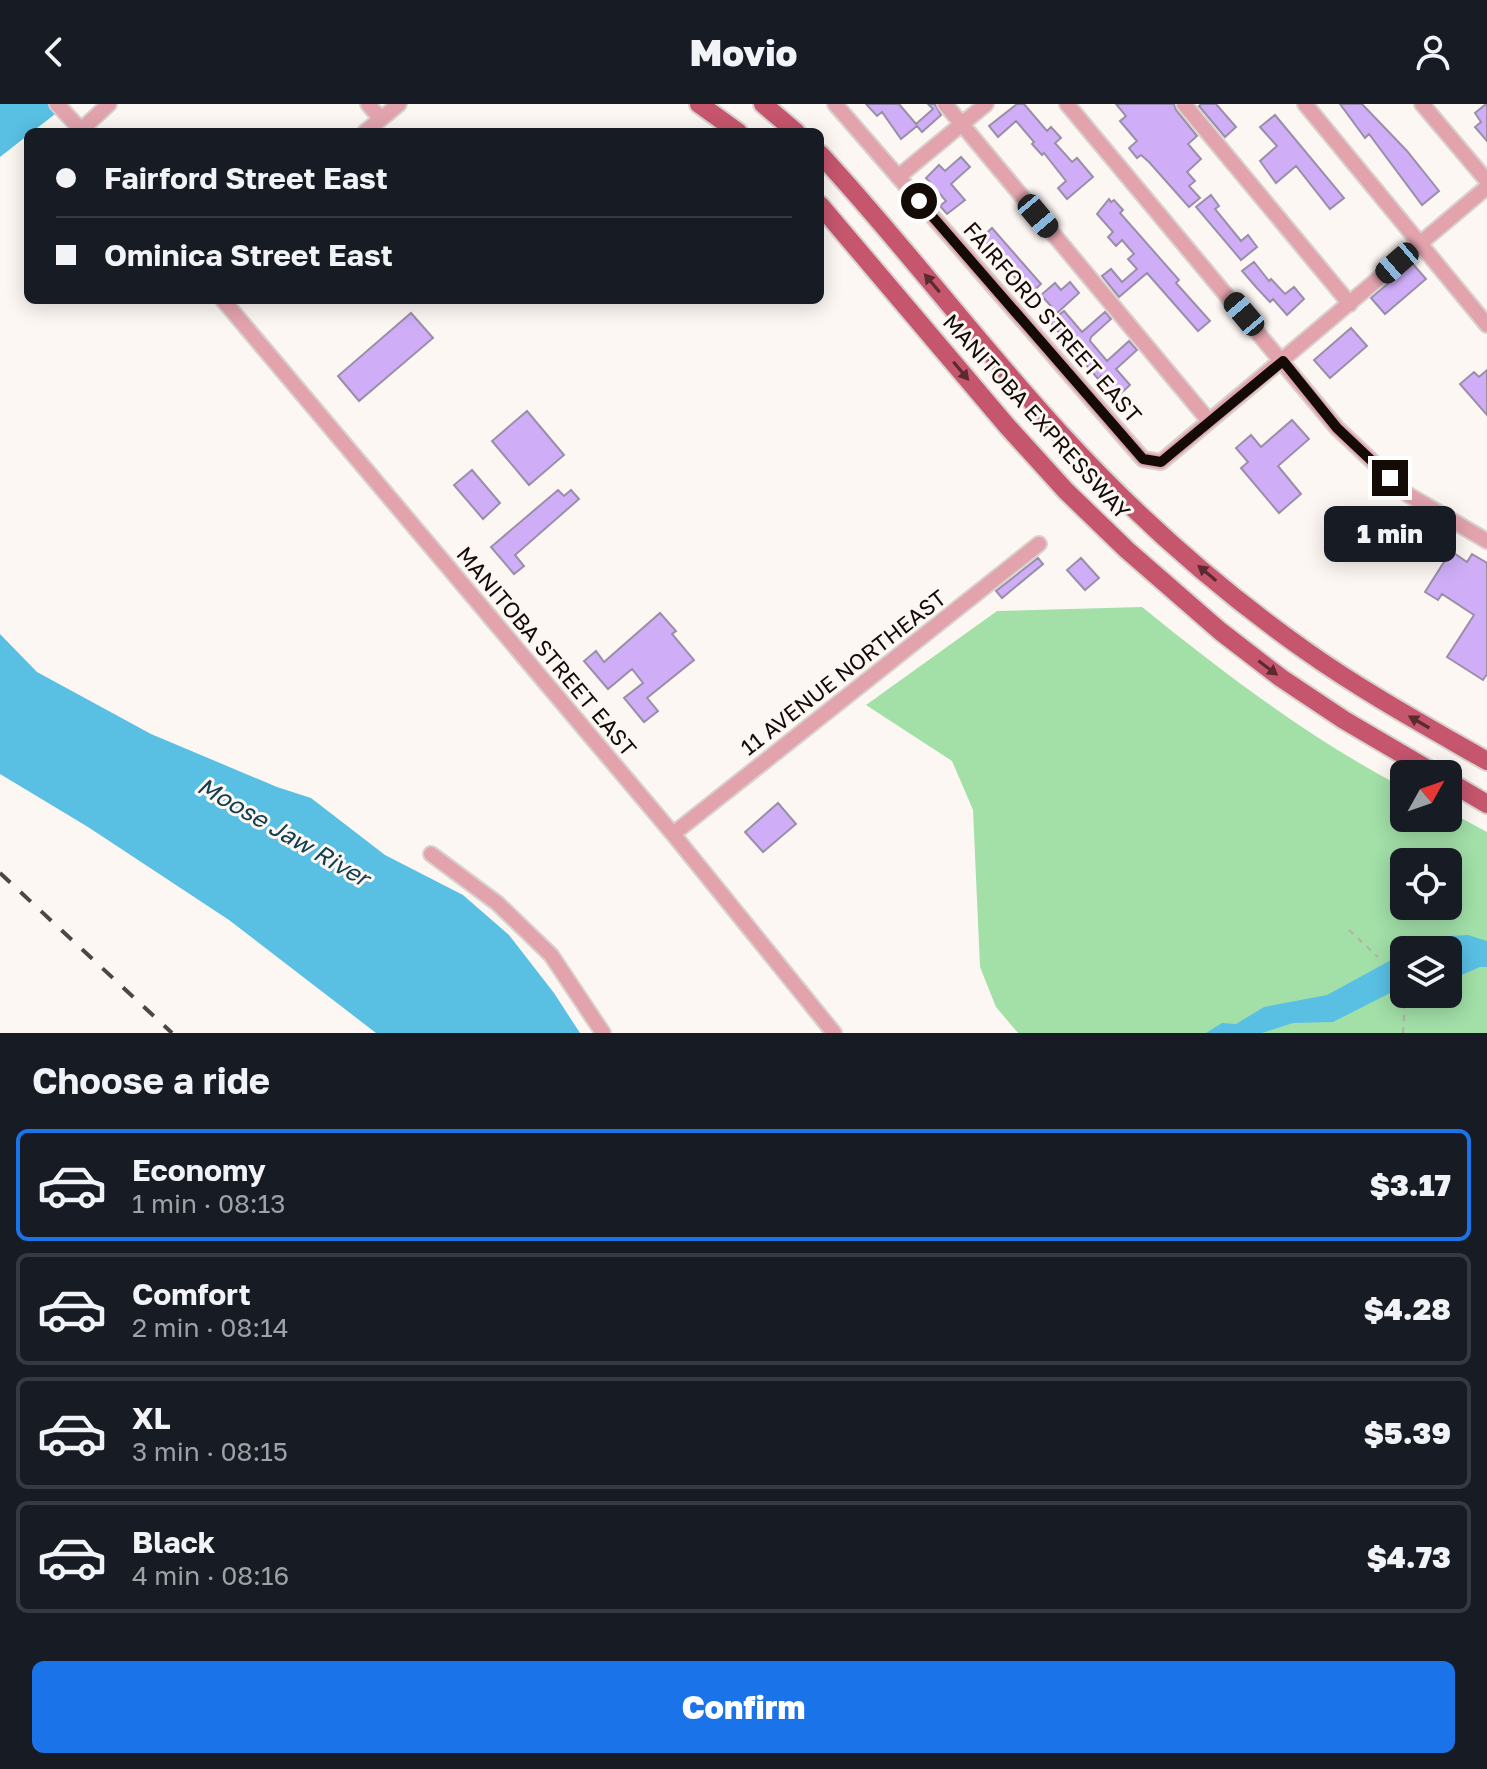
<!DOCTYPE html>
<meta charset="utf-8">
<style>
:root{--surface:#171b24;--page:#242831;--text:#f1f3f6;--muted:#9ea1a6;--line:#363941;--accent:#1a73e8}
body{margin:0;font-family:"Golos Text",sans-serif;background:var(--page);color:var(--text);height:100vh;display:flex;flex-direction:column;font-size:30px;white-space:nowrap}
*{box-sizing:border-box;margin:0}
p{font-size:26px;color:var(--muted)}
.icon{flex:none;width:44px;height:44px;fill:none;stroke:currentColor;stroke-width:2;stroke-linecap:round;stroke-linejoin:round}
.map{position:relative;height:929px;overflow:hidden}
.side{display:flex;flex-direction:column;background:var(--surface);flex:1}
.side>*{flex:none}
.top-card{position:absolute;left:24px;top:24px;width:800px;height:176px;border-radius:12px;box-shadow:0 4px 20px #0003;display:grid;align-content:center;height:176px;padding:0 32px;background:var(--surface)}
.needle{width:52px;rotate:50deg}
.fabs{position:absolute;left:1390px;top:656px;display:grid;gap:16px}
.fabs a{display:grid;place-items:center;width:72px;height:72px;border-radius:12px;background:var(--surface);box-shadow:0 4px 20px #0003;font-size:40px}
.end{position:absolute;width:36px;height:36px;margin:-18px;border:10px solid #140b06;background:#fff;box-shadow:0 0 0 4px #fff}
.from{border-radius:50%}
.bubble{position:absolute;height:56px;border-radius:12px;background:var(--surface);box-shadow:0 4px 20px #0003;font-size:26px;font-weight:800;line-height:56px;text-align:center}
.car{position:absolute;width:24px;height:48px;margin:-24px -12px;border-radius:10px;box-shadow:0 0 6px 2px #0007;background:linear-gradient(#222 24%,#8ab4d8 0 40%,#222 0 76%,#8ab4d8 0 86%,#222 0)}
.top-card b{display:flex;align-items:center;gap:28px;height:76px;font-size:30px}
.top-card b+b{border-top:2px solid var(--line)}
.top-card i{width:20px;height:20px;background:var(--text)}
ul{padding:0;list-style:none}
li{display:flex;align-items:center;gap:24px;height:112px;margin:0 16px 12px;padding:0 16px;border:4px solid var(--line);border-radius:12px}
li div{flex:1}
li b{display:block;font-size:30px}
li em{font-style:normal;font-weight:800}
li.selected{border-color:var(--accent)}
li>.icon{width:72px;height:72px;stroke-width:1.5}
h2{padding:0 32px;font-size:36px;line-height:96px}
.button{display:flex;gap:16px;margin-top:auto;padding:16px 32px}
.button a{flex:1;height:92px;border-radius:12px;background:var(--accent);color:#fff;font-size:32px;font-weight:800;line-height:92px;text-align:center}
header{display:flex;justify-content:space-between;align-items:center;height:104px;padding:0 32px;background:var(--surface);font-size:36px;font-weight:800}
.map>svg:first-child{display:block}
.green{fill:#a2e0a8;fill-rule:evenodd}
.water{fill:#59c0e4}
.building{fill:#cfaef7;stroke:#9a8fa8;stroke-width:2}
.lines{fill:none;stroke-linecap:round;stroke-linejoin:round}
.minor-casing{stroke:#d8d1ce;stroke-width:18}
.major-casing{stroke:#d8d1ce;stroke-width:22}
.path{stroke:#b6afab;stroke-width:2;stroke-dasharray:6 6;stroke-linecap:butt}
.minor{stroke:#e2a3ad;stroke-width:14}
.major{stroke:#c5566e;stroke-width:18}
.rail{stroke:#4e4641;stroke-width:4;stroke-dasharray:14 14;stroke-linecap:butt}
.oneway{fill:#5b2930}
.route{stroke:#140b06;stroke-width:10}
.labels{text-anchor:middle;dominant-baseline:central;stroke-width:6;stroke-linejoin:round;paint-order:stroke}
.street-label{font-size:22px;fill:#140b06;stroke:#fdf7f4}
.water-label{font-size:24px;font-style:italic;fill:#12404f;stroke:#fdf7f4}
</style>
<header><svg class="icon" aria-label="back" viewBox="0 0 24 24"><path d="M15 5l-7 7 7 7"/></svg>Movio<svg class="icon" aria-label="person" viewBox="0 0 24 24"><circle cx="12" cy="8" r="4"/><path d="M4 21q1-7 8-7t8 7"/></svg></header>
<div class="map">
<svg width="1487" height="929" viewBox="0 0 1487 929">
<rect width="100%" height="100%" fill="#fdf7f4"/>
<path class="green" d="M1142 503C1225 570 1309 634 1404 684V714H1448V707L1487 728V929H1018L996 903 980 863 973 706 952 657 866 601 997 507ZM1404 758H1448V802H1404ZM1404 846H1448V890H1404Z"/>
<path class="water" d="M0 0H68L32 28H28V31L0 53Z
M0 530 37 568 151 630 277 683 311 694 385 751 463 791 509 831 554 889 580 929H376L229 816 88 723 0 670Z
M1468 831 1487 837V863H1480L1448 877V846H1409L1432 833Z
M1404 849V882L1333 918 1293 919 1262 929H1206L1222 919 1236 920 1264 903 1327 891Z"/>
<path class="building" d="M866 0H899L916 20 933 5 928 0H935L941 11 922 28 917 22 901 35 882 8 877 12Z
M1017 0H1024L1047 27 1051 23 1061 34 1055 39 1072 58 1077 54 1093 73 1067 95 1058 84 1066 77 1044 49 1042 51 1032 40 1034 38 1016 17 998 33 989 22Z
M1116 0H1174L1176 6 1197 32 1188 40 1201 55 1187 68 1195 77 1189 82 1200 94 1189 103 1149 58 1141 51 1137 54 1129 44 1137 37 1120 17 1126 12Z
M1201 0H1216L1236 23 1225 33 1199 2Z
M1340 0H1362L1407 47 1439 87 1422 101 1369 30 1365 34Z
M1486 0H1487V37L1475 23 1481 18 1475 9Z
M1275 11 1344 94 1330 105 1296 62 1276 79 1260 57 1277 42 1260 23Z
M961 53 970 63 951 80 965 96 947 110 940 102 946 97 926 74 939 61 945 67Z
M1211 91 1219 102 1215 105 1241 137 1248 131 1257 143 1241 156 1196 103Z
M1109 95 1111 98 1114 96 1123 106 1120 109 1179 176 1176 179 1210 217 1198 227 1147 169 1119 193 1102 172 1111 165 1122 178 1137 165 1128 155 1134 150 1122 136 1116 142 1108 133 1113 128 1097 110Z
M992 124 1041 180 1029 191 982 133Z
M1254 158 1269 177 1271 175 1285 190 1294 183 1304 195 1287 211 1273 195 1270 198 1256 183 1242 167Z
M1412 159 1426 175 1385 210 1371 194Z
M1070 178 1079 189 1057 209 1041 191 1055 179 1061 186Z
M1064 207 1082 228 1105 208 1111 215 1091 233 1090 237 1107 257 1129 237 1137 246 1116 265 1130 281 1118 292 1101 272 1098 275 1050 218Z
M411 209 433 234 359 297 338 272Z
M1351 224 1367 242 1330 274 1314 256Z
M1487 266V311L1460 280 1474 268 1479 273Z
M527 307 564 351 529 381 492 337Z
M1292 316 1309 335 1278 362 1301 390 1279 409 1241 364 1248 358 1236 344 1251 331 1261 343Z
M472 366 500 399 483 415 454 381Z
M558 386 564 392 571 386 579 395 515 451 524 462 514 470 491 443Z
M1451 447 1467 458 1472 450 1487 459V570L1483 576 1447 553 1474 511 1442 490 1438 496 1425 488Z
M1038 454 1043 460 1002 494 996 487Z
M1081 454 1099 474 1085 486 1067 466Z
M660 509 676 527 672 530 694 556 647 594 658 607 644 618 624 594 643 579 632 565 608 585 584 557 596 547 604 558Z
M778 699 796 720 763 748 745 728Z"/>
<g class="lines">
<g class="minor-casing">
<path id="minor" d="M57 0 83 28
M368 0 381 15
M835 0 1143 355 1161 358 1487 83
M945 0 1209 317
M1067 0 1337 324 1407 390 1487 437
M1184 0 1350 200
M1305 0 1487 221
M1422 0 1487 77
M81 26 109 0
M365 28 399 0
M898 73 986 0
M223 196 673 730 834 929
M673 730 1039 440
M431 750 497 799 551 851 603 929"/>
</g>
<g class="major-casing">
<path id="major" d="M699 0 738 28
M763 0 796 28
M820 50C904 141 978 240 1061 330 1134 410 1218 485 1306 547 1364 588 1426 622 1487 657
M820 101 1007 322 1066 387 1127 446 1220 527 1281 574 1344 616 1436 670
M1448 677 1487 700"/>
</g>
<path class="path" d="M1349 826 1378 853
M1403 929 1405 896"/>
<use href="#minor" class="minor"/>
<use href="#major" class="major"/>
<path class="rail" d="M0 769 172 929"/>
</g>
<defs><path id="oneway-solid" d="M-6-.8H1V-3.2L6.5 0L1 3.2V.8H-6Z" transform="scale(2)"/></defs>
<g class="oneway">
<use href="#oneway-solid" transform="translate(932 179) rotate(-130)"/>
<use href="#oneway-solid" transform="translate(961 267) rotate(50)"/>
<use href="#oneway-solid" transform="translate(1207 469) rotate(-140)"/>
<use href="#oneway-solid" transform="translate(1268 564) rotate(37)"/>
<use href="#oneway-solid" transform="translate(1419 618) rotate(-150)"/>
</g>
<g class="lines">
<path class="route" d="M919 97 1143 355 1161 358 1283 257 1337 324 1390 374"/>
</g>
<g class="labels">
<g class="street-label">
<text transform="translate(1053 218) rotate(49)">FAIRFORD STREET EAST</text>
<text transform="translate(1037 312) rotate(48)">MANITOBA EXPRESSWAY</text>
<text transform="translate(547 547) rotate(50)">MANITOBA STREET EAST</text>
<text transform="translate(843 568) rotate(-38)">11 AVENUE NORTHEAST</text>
</g>
<g class="water-label">
<text transform="translate(284 727) rotate(30)">Moose Jaw River</text>
</g>
</g>
</svg>
<div class="fabs">
<a><svg class="needle" viewBox="-14 -14 28 28"><path d="M0-13l5 13h-10z" fill="#e53935"/><path d="M0 13l5-13h-10z" fill="#9ea1a6"/></svg></a>
<a><svg class="icon" aria-label="locate" viewBox="0 0 24 24"><circle cx="12" cy="12" r="6"/><path d="M12 2v4M12 18v4M2 12h4M18 12h4"/></svg></a>
<a><svg class="icon" aria-label="layers" viewBox="0 0 24 24"><path d="M12 4l9 5-9 5-9-5zM3 14l9 5 9-5"/></svg></a>
</div>
<i class="end from" style="left:919px;top:97px"></i>
<i class="end" style="left:1390px;top:374px"></i>
<div class="bubble" style="left:1324px;top:402px;width:132px">1 min</div>
<i class="car" style="left:1038px;top:112px;rotate:140deg"></i>
<i class="car" style="left:1397px;top:159px;rotate:229deg"></i>
<i class="car" style="left:1244px;top:210px;rotate:320deg"></i>
<div class="top-card">
<b><i class="from"></i>Fairford Street East</b>
<b><i></i>Ominica Street East</b>
</div>
</div>
<section class="side">
<h2>Choose a ride</h2>
<ul>
<li class="selected"><svg class="icon" aria-label="car" viewBox="0 0 24 24"><path d="M5 17H2v-5l4-1 3-4h7l3 4 3 1v5h-3M9 17h6M6 11h13"/><circle cx="7" cy="17" r="2"/><circle cx="17" cy="17" r="2"/></svg><div><b>Economy</b><p>1 min · 08:13</p></div><em>$3.17</em></li>
<li><svg class="icon" aria-label="car" viewBox="0 0 24 24"><path d="M5 17H2v-5l4-1 3-4h7l3 4 3 1v5h-3M9 17h6M6 11h13"/><circle cx="7" cy="17" r="2"/><circle cx="17" cy="17" r="2"/></svg><div><b>Comfort</b><p>2 min · 08:14</p></div><em>$4.28</em></li>
<li><svg class="icon" aria-label="car" viewBox="0 0 24 24"><path d="M5 17H2v-5l4-1 3-4h7l3 4 3 1v5h-3M9 17h6M6 11h13"/><circle cx="7" cy="17" r="2"/><circle cx="17" cy="17" r="2"/></svg><div><b>XL</b><p>3 min · 08:15</p></div><em>$5.39</em></li>
<li><svg class="icon" aria-label="car" viewBox="0 0 24 24"><path d="M5 17H2v-5l4-1 3-4h7l3 4 3 1v5h-3M9 17h6M6 11h13"/><circle cx="7" cy="17" r="2"/><circle cx="17" cy="17" r="2"/></svg><div><b>Black</b><p>4 min · 08:16</p></div><em>$4.73</em></li>
</ul>
<div class="button"><a>Confirm</a></div>
</section>
